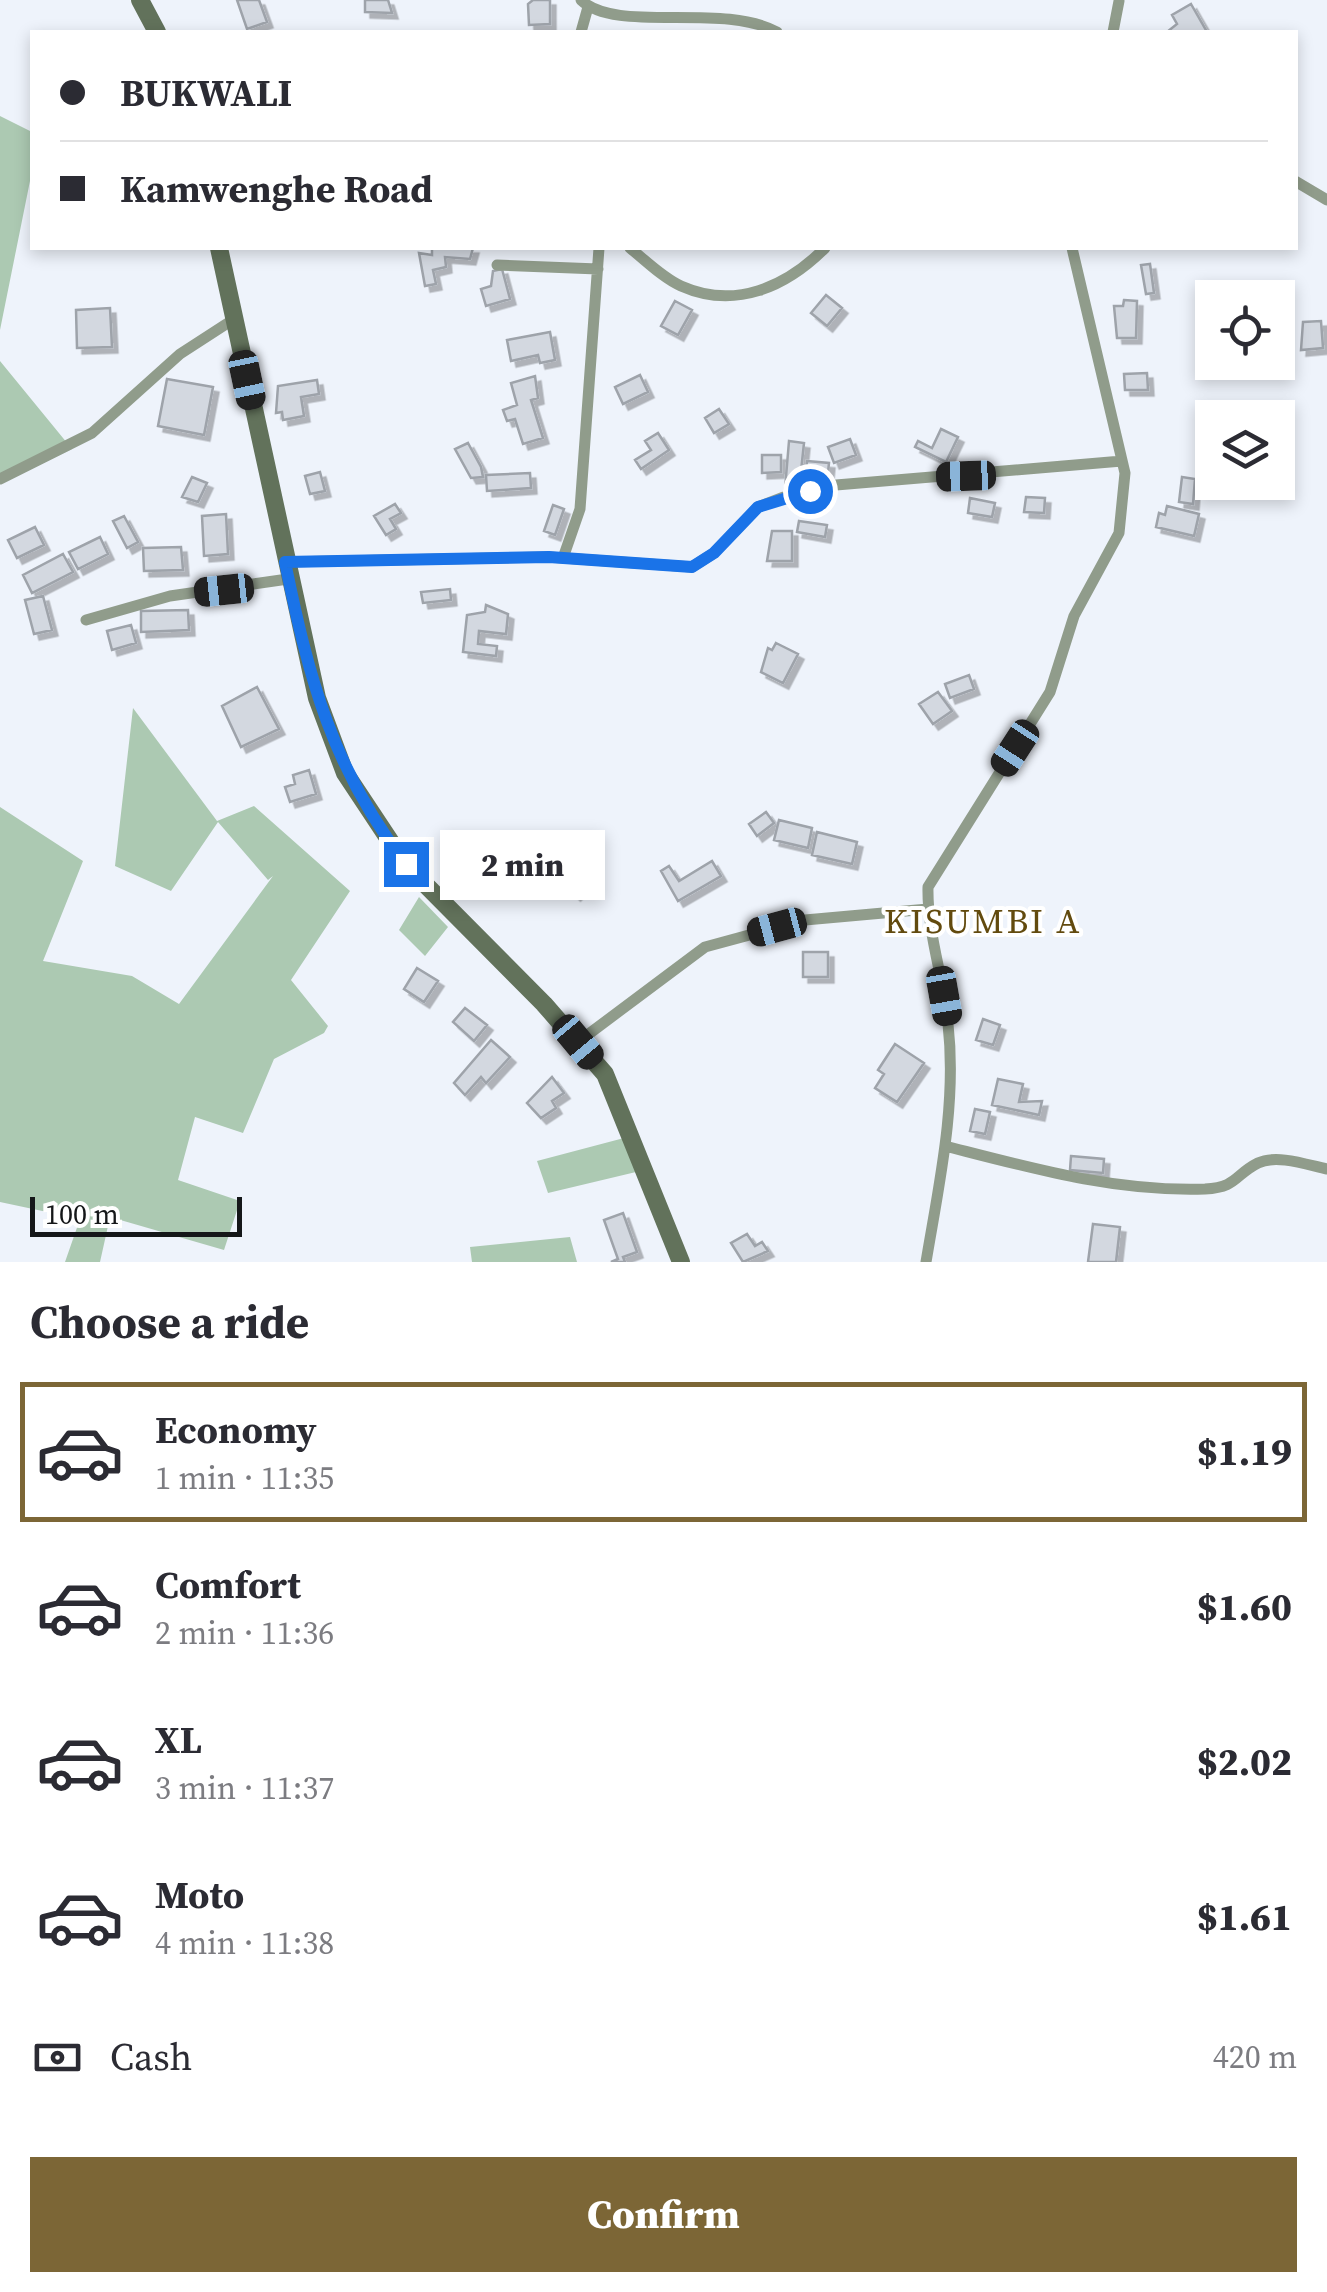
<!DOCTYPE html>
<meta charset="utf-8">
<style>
:root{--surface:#fff;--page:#f7f7f7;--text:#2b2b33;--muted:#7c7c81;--line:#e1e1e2;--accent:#7c6636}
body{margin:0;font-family:"Source Serif 4",serif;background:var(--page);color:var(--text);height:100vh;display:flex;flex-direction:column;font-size:38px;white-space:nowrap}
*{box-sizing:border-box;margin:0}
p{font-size:32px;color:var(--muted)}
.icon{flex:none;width:55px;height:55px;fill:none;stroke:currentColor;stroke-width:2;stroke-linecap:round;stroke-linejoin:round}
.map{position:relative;height:1262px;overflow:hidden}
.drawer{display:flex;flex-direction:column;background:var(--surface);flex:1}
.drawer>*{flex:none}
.guide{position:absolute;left:30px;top:30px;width:1268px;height:220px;border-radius:0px;box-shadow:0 5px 15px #0003;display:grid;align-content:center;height:220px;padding:0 30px;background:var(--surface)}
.tools{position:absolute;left:1195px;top:280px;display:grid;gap:20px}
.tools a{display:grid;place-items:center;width:100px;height:100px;border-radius:0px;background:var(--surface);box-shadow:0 5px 15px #0003;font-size:50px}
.scale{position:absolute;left:30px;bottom:25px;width:212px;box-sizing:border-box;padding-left:10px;border:5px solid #151719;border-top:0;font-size:28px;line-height:35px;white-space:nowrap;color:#151719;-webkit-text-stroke:8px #fff;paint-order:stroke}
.end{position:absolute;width:45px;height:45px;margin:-22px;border:12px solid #1a73e8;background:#fff;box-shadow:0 0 0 5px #fff}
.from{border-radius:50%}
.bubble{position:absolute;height:70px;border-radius:0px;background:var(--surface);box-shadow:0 5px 15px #0003;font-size:32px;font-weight:800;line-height:70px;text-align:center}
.car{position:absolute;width:30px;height:60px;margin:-30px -15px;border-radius:12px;box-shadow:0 0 8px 2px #0007;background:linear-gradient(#222 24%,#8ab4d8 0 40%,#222 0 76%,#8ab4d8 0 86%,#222 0)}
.guide b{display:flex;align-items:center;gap:35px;height:95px;font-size:38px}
.guide b+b{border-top:2px solid var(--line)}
.guide i{width:25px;height:25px;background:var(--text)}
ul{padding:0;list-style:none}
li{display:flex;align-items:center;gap:30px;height:140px;margin:0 20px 15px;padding:0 10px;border:5px solid transparent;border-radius:0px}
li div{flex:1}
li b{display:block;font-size:38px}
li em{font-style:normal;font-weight:800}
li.on{border-color:var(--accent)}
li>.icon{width:90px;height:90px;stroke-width:1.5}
h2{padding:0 30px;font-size:45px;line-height:120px}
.pay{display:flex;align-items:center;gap:25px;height:110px;padding:0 30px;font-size:38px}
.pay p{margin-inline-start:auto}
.action{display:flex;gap:20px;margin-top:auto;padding:20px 30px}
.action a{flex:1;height:115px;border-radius:0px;background:var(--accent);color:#fff;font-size:40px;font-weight:800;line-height:115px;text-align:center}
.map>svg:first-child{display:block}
.green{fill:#acc9b2}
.building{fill:#d3d8e0;stroke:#9ea3aa;stroke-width:2.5;filter:url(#shadow)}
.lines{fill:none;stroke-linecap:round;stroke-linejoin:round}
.street{stroke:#909c8b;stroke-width:11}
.secondary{stroke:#62725b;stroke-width:18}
.route{stroke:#1a73e8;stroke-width:12}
.labels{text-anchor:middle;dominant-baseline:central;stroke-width:8;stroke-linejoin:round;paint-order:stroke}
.quarter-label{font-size:35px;letter-spacing:2.5px;fill:#624a0e;stroke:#fff}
</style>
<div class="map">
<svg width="1327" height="1262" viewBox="0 0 1327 1262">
<defs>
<filter id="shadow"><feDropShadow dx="5.5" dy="5.5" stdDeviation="0" flood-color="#0004"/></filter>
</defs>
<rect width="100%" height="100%" fill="#eef3fb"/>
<path class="green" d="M0 116 32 132V171L0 330Z
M0 361 72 449 0 484Z
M133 708 217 821 254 806 350 891 291 980 328 1026 324 1033 274 1059 243 1133 195 1117 178 1180 240 1201 224 1250 110 1217 100 1262H65L80 1219 0 1202V807L83 861 43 961 132 976 179 1004 273 876 268 880 218 822 171 891 115 866Z
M419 897 448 927 425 956 399 930Z
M624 1138 636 1172 548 1193 537 1161Z
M570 1237 577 1262H472L470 1247Z"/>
<path class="building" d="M237 0H259L267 22 247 29Z
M365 0H388L392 13 365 12Z
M533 0H550V24L529 25 528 4Z
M1191 4 1207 32H1167L1177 24 1172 15Z
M432 248H473L470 259 445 257 446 267 433 270 436 284 425 286 419 253 432 255Z
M1150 264 1154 293 1146 294 1141 265Z
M502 269 510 299 486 306 481 289 491 286 493 271Z
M826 295 842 308 827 326 811 313Z
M1124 300 1137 301 1136 338H1117L1114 306H1123Z
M675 301 692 310 678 335 661 326Z
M110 308 112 347 77 348 76 310Z
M1321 321 1323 348 1301 350 1303 322Z
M550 332 555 360 540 363 538 355 511 361 507 340Z
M1147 373 1148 390H1125L1124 374Z
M640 375 648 392 623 404 615 387Z
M535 376 538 398 531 400 543 438 523 444 515 419 507 421 503 410 517 405 511 383Z
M167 379 213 387 204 435 158 426Z
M317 380 319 394 301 397 304 416 283 420 282 412 276 413 278 386Z
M719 409 729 424 714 433 705 418Z
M941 429 958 437 946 462 915 447 918 441 932 448Z
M658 433 669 450 641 469 635 460 651 450 645 441Z
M850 439 856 455 834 463 828 447Z
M789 441 804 443 799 490 785 489Z
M468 443 481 467 483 477 471 478 455 449Z
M762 455H781V472L762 473Z
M807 461 829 463 827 482 805 480Z
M320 472 325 491 310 494 305 476Z
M530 473 531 488 487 491 486 475Z
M192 477 207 483 198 502 182 497Z
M1182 477 1195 479 1193 504 1179 502Z
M1026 497 1045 498 1044 513 1024 512Z
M970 498 995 503 992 517 968 513Z
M395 504 401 513 390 519 396 529 386 535 374 516Z
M553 505 564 509 555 535 544 531Z
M1167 506 1199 514 1194 536 1156 527 1159 513 1165 515Z
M226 514 228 554 204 556 202 516Z
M124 516 138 542 127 548 113 521Z
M799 521 827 525 825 537 797 532Z
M35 527 44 545 17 558 8 540Z
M772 531H792V561H767Z
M100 537 108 554 78 569 69 552Z
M181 547 183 570 144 571 143 548Z
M63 554 73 572 32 593 23 575Z
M450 589 451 600 423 603 421 592Z
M43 596 52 630 34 634 25 600Z
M486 605 508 614 506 634 479 631 478 644 497 646 496 656 463 652 467 615 485 612Z
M188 610 189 630 141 632V611Z
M131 625 136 643 112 650 107 631Z
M776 643 798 654 783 683 761 672 768 648 772 650Z
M969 675 974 689 950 698 945 684Z
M257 687 279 729 241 747 222 706Z
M938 692 952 711 933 724 919 704Z
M309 770 316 794 290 802 285 787 295 784 293 775Z
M766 812 774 823 757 836 749 824Z
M779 820 812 828 808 848 774 840Z
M817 832 857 842 852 864 812 855Z
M581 859 597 873 575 895 566 886Z
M712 861 721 876 678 901 661 871 669 866 679 881Z
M803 952H828V977H803Z
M417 968 438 981 424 1002 404 989Z
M465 1008 487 1025 474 1041 453 1022Z
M983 1019 1000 1025 993 1045 976 1040Z
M491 1040 510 1057 486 1083 481 1077 465 1095 454 1083Z
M895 1044 924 1063 897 1102 875 1088 884 1074 878 1070Z
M552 1077 564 1093 552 1101 556 1108 541 1118 527 1103Z
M998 1079 1023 1084 1019 1102 1042 1101 1039 1115 992 1105Z
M975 1109 990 1112 985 1134 970 1131Z
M1071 1156 1104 1159 1103 1173 1070 1170Z
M623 1213 637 1252 623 1257 625 1262H611L618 1259 604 1220Z
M1093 1224 1120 1227 1116 1262H1088Z
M747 1234 755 1246 762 1242 768 1251 743 1262 731 1243Z"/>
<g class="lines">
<path class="street" d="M581 0C616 34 722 2 777 32
M581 32 588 7
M1113 32 1119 1
M1295 181 1327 200
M630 248C645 260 663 278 681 286 735 310 786 287 825 248
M497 265 598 269
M0 479 92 433 180 354 234 319
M563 558 580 509 599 248
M285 562 549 557 692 567 714 553 758 507 784 497 836 485 1122 461
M86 620 170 596 288 579
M578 1042 705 947 805 920 928 909
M945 1146C1031 1168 1115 1192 1205 1189 1238 1187 1234 1175 1258 1163 1277 1154 1308 1165 1327 1169
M926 1262C939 1184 957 1104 948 1024 944 978 927 934 928 887L1050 692 1074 616 1119 533 1125 473 1072 248"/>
<path class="secondary" d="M140 0 157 32
M219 248 317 698 345 773 406 865 544 1004 605 1074 681 1262"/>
</g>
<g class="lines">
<path class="route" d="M406 864C332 768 309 679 285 562L549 557 692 567 714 553 758 507 810 491"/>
</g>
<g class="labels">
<g class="quarter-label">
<text x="983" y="921">KISUMBI A</text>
</g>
</g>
</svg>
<div class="tools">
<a><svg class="icon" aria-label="locate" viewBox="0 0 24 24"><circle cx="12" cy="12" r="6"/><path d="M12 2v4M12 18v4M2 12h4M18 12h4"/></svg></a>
<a><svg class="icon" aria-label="layers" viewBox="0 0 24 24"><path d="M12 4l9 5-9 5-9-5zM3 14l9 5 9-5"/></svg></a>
</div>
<div class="scale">100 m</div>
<i class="end from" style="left:810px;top:491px"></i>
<i class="end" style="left:406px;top:864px"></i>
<div class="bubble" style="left:440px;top:830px;width:165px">2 min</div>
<i class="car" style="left:247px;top:380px;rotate:168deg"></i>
<i class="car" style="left:966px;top:476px;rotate:268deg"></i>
<i class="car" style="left:224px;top:590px;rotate:264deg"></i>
<i class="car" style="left:1015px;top:748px;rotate:213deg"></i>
<i class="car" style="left:777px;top:927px;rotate:255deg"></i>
<i class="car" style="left:944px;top:996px;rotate:170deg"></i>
<i class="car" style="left:578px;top:1042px;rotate:140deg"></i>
<div class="guide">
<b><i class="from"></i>BUKWALI</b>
<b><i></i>Kamwenghe Road</b>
</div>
</div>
<section class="drawer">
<h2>Choose a ride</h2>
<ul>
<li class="on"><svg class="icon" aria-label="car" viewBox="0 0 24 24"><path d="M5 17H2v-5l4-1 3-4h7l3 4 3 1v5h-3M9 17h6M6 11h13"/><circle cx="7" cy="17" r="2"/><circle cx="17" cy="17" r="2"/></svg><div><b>Economy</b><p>1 min · 11:35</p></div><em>$1.19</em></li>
<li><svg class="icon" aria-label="car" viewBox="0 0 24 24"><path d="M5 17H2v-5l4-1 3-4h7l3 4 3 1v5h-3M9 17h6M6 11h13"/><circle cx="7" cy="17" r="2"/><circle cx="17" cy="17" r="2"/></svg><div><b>Comfort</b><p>2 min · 11:36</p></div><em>$1.60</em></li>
<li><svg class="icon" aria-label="car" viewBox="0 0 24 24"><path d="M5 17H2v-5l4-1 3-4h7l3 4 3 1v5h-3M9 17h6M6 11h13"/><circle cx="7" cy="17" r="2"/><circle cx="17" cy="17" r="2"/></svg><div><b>XL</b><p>3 min · 11:37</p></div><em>$2.02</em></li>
<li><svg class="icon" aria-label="car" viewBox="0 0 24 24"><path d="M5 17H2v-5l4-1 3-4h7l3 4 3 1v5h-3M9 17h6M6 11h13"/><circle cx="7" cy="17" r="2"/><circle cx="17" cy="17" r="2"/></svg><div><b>Moto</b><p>4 min · 11:38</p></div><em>$1.61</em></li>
</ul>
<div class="pay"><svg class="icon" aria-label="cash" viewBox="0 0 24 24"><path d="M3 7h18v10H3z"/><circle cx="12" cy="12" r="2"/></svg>Cash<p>420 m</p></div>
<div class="action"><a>Confirm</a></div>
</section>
